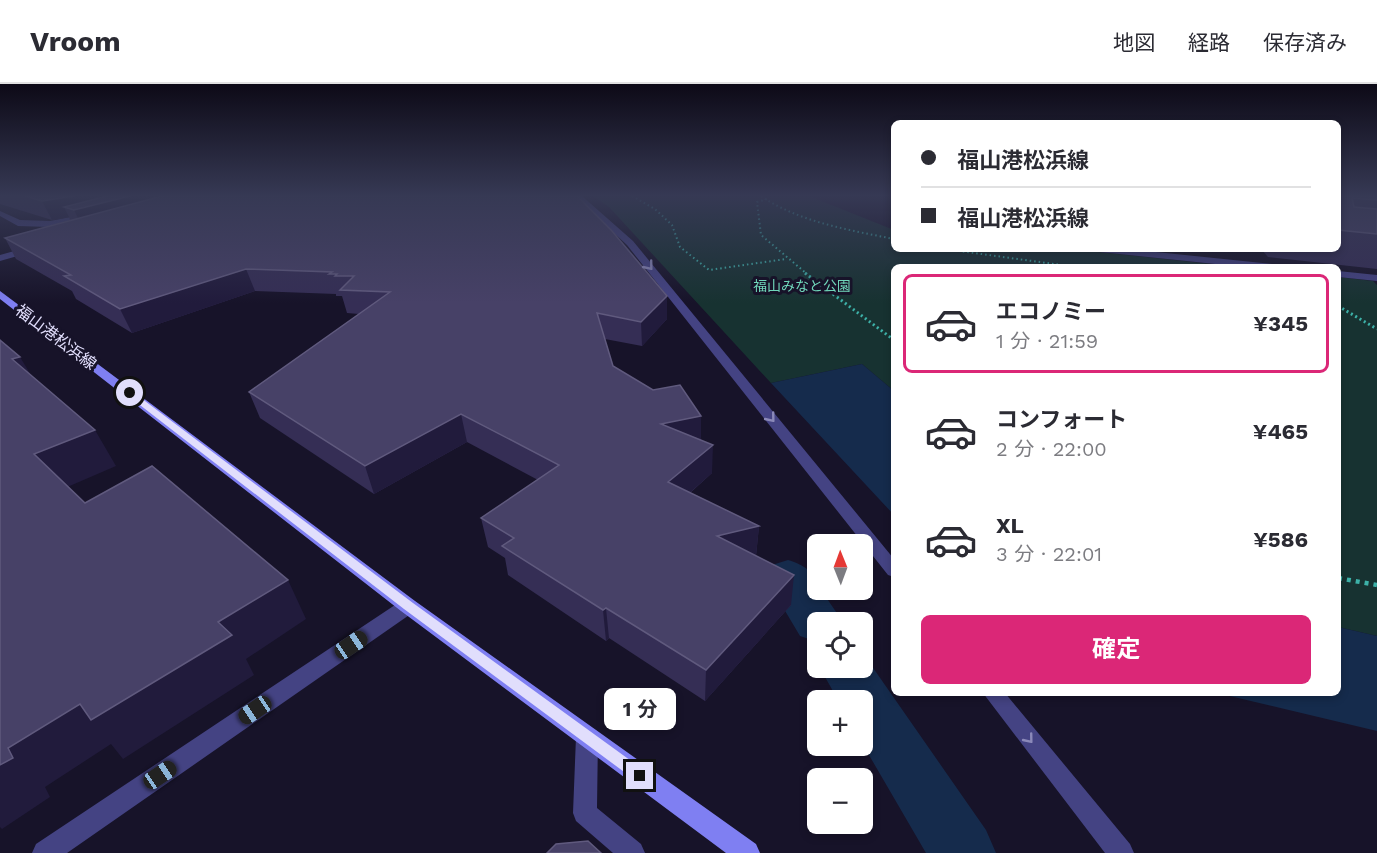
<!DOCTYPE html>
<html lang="ja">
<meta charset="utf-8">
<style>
:root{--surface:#fff;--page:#f7f7f7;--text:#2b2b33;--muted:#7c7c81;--line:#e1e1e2;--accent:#db2777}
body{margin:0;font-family:"Work Sans","Noto Sans JP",sans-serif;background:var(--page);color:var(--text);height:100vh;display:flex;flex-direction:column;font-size:22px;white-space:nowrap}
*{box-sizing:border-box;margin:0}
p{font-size:20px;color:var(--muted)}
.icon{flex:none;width:33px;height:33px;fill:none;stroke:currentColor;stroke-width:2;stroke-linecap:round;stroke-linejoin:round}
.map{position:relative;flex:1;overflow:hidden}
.panel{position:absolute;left:891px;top:180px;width:450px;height:432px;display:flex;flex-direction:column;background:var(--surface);border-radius:9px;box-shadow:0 3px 9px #0003}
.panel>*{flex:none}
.banner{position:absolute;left:891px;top:36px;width:450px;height:132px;border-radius:9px;box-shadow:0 3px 9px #0003;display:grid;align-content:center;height:132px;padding:0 30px;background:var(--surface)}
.needle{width:39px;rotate:359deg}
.fabs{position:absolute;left:807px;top:450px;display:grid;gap:12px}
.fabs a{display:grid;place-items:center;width:66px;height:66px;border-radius:9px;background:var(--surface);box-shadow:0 3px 9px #0003;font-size:30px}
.end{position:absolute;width:27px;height:27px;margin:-14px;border:8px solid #e1defc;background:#111;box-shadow:0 0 0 3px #111}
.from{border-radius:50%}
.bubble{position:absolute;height:42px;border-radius:9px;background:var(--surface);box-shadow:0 3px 9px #0003;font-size:20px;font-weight:700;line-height:42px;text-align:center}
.car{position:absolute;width:18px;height:36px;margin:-18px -9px;border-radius:8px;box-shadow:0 0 4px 2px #0007;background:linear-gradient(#222 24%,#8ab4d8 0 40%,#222 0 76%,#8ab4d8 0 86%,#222 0)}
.banner b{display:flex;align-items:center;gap:21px;height:57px;font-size:22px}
.banner b+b{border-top:2px solid var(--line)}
.banner i{width:15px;height:15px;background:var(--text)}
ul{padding:10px 0 0;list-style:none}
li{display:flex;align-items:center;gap:18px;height:99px;margin:0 12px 9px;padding:0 18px;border:3px solid transparent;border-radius:9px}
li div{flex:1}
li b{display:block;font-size:22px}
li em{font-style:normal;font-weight:700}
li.on{border-color:var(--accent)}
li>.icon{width:54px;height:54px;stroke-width:1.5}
.button{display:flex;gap:12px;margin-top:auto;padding:12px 30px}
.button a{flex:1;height:69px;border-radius:9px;background:var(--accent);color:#fff;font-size:24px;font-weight:700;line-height:69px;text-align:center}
header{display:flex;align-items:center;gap:36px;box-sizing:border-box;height:84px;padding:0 30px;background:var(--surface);border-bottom:2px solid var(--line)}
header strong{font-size:28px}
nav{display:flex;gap:33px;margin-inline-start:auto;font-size:21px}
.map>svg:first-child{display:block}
.green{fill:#173231}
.water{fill:#152b4c}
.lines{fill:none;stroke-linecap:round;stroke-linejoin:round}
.canal{fill:#152b4c;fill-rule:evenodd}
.path-far2{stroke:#3db1a8;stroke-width:2;stroke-dasharray:1.5 3;stroke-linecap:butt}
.path-far1{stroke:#3db1a8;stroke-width:3;stroke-dasharray:2 3;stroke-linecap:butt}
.path{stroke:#3db1a8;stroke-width:4.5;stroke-dasharray:4 5;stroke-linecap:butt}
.lane{fill:#444383;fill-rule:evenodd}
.street{fill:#444383;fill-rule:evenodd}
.secondary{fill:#7f7ff2;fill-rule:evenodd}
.wall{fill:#352e55}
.shaded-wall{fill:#211b3c}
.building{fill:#474167;stroke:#605a7e;stroke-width:1.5}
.oneway{stroke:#8b89b9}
.route{fill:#e1defc}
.labels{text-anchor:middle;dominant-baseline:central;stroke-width:6;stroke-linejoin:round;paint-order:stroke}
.far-park-label{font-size:14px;fill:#70d6ba;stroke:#171329}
.street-label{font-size:16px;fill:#e1defc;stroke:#171329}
</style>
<header>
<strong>Vroom</strong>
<nav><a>地図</a><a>経路</a><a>保存済み</a></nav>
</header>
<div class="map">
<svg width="1377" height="769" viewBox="0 0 1377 769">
<rect width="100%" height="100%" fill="#171329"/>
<path class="green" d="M593 112H809L894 146V165H1070L1239 183H894V307L862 280 771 299 609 123Z
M1338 193 1373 197 1377 201V552L1338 543Z"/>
<path class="water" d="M862 280 894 307V431L771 299Z
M1338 543 1377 552V647L1217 609H1338Z"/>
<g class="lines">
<path class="canal" d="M788 476C802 480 818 489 818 506H821L843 538H818V558L800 552 765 493 772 481Z
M862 568 986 746 996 769H926L862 659V616H838L820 584H862Z"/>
<path class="path-far2" d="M632 112 655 125 672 141 680 163 709 186 786 175
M761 112C799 138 849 146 894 155
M767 115 757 118 761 151 807 190
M945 165 1076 183"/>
<path class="path-far1" d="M805 189 894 256
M1338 222 1377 245"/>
<path class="path" d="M1338 494 1377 501"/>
<path class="lane" d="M0 127 20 136 50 137 86 130 90 133 50 143 18 142 0 132Z"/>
<path class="street" d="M574 112H582L633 157 894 475V493L888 491 627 161Z
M32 162 37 165 35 167 0 177V171Z
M1095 165H1127L1272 180 1277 183H1244L1100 168Z
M1338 187 1377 191V197L1338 193Z
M408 515 415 517 417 522 415 527 67 769H32L36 760 401 517Z
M983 609H1005L1130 760 1134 769H1105Z
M587 643 595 646 598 653 597 724 641 760 645 769H613L576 737 573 729 576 653 579 646Z"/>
<path class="secondary" d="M0 207 415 517 756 760 760 769H726L401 527 0 215Z"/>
</g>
<path class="wall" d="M0 112H577L667 235 642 262 605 255 613 282 653 306 701 332V357L712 389 690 409 759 442 756 472 791 521 705 617 609 554 606 557 508 491 505 474 488 463 481 434 538 396 467 358 374 410 260 334 249 308 359 230 347 229 342 212H336V210L255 207 132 249 76 215 72 207 16 175 5 154 70 136 69 133 52 136 0 120Z
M1338 112H1377V185L1268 173 1261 165H1338Z"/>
<path class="shaded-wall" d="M74 112H207L84 146 74 126 64 123 69 133 52 136 42 117Z
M246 185 255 207 132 249 120 225Z
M667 212V235L642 262 641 238Z
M20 273 40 306 12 275Z
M461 330 467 358 374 410 365 382Z
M701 332V360L661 340Z
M95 346 116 382 58 407 34 370Z
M713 361 712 389 669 427 668 398Z
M759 442 756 472 717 452Z
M794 491 791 521 705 617 706 586Z
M288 496 306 535 246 575 254 591 123 675 111 660 45 703 50 713 2 745 0 743V681L8 664Z
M606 524 609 554 606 557 603 526Z"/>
<path class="building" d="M25 112H74L42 117Z
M107 112H130L74 126 64 123Z
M162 112H577L612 147 667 212 641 238 597 229 613 282 653 306 680 301 701 332 661 340 713 361 668 398 759 442 717 452 794 491 706 586 606 524 603 526 502 462 514 454 481 434 559 381 461 330 365 382 249 308 390 208 340 206 354 192H335L337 190H329L332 188 246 185 120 225 64 192 71 191 5 154Z
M1338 112H1377V116L1352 114 1354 123 1377 125V150L1338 146Z
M0 256 20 273 12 275 95 346 34 370 85 419 152 382 288 496 218 538 232 551 91 636 80 620 8 664 13 674 0 681Z
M588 757 601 769H547L556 760Z"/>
<defs><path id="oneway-chevron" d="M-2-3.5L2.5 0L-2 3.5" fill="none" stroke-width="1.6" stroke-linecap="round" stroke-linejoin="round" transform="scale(1.5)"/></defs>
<g class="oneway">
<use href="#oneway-chevron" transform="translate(649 182) rotate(51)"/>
<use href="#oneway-chevron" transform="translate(771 334) rotate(51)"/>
<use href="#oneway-chevron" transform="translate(1029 655) rotate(51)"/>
</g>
<linearGradient id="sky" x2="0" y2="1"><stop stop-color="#0d0a17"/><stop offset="0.51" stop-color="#363954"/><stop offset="1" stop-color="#363954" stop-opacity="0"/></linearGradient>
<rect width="1377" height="219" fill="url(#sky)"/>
<path class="route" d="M127 308H133L413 519 645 687 648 692 645 696 640 698 635 696 404 525 127 311Z"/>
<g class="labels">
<g class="far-park-label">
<text x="802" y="202">福山みなと公園</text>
</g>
<g class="street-label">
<text transform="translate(56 253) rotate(37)">福山港松浜線</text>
</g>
</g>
</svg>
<div class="fabs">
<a><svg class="needle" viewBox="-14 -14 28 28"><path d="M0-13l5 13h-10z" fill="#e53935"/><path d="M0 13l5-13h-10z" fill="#7c7c81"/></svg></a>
<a><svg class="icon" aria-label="locate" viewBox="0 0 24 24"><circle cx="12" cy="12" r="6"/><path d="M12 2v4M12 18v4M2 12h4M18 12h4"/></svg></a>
<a>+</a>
<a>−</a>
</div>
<i class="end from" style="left:130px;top:309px"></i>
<i class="end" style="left:640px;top:692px"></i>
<div class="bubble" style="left:604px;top:604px;width:72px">1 分</div>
<i class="car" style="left:351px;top:561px;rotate:56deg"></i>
<i class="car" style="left:255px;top:626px;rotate:236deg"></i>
<i class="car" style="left:160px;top:691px;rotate:56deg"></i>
<div class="banner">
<b><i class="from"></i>福山港松浜線</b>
<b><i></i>福山港松浜線</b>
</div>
<section class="panel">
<ul>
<li class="on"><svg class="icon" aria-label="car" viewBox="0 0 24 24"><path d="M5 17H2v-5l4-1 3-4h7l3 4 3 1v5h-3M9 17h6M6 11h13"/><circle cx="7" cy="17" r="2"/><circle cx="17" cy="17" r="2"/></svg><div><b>エコノミー</b><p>1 分 · 21:59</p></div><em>¥345</em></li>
<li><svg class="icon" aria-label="car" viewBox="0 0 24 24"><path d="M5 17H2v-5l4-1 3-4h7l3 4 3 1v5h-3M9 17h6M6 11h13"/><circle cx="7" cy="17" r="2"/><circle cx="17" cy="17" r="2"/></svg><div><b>コンフォート</b><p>2 分 · 22:00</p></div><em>¥465</em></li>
<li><svg class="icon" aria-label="car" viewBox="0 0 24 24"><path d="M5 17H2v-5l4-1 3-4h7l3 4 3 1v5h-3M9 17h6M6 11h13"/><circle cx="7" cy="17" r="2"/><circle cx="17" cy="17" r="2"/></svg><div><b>XL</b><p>3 分 · 22:01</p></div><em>¥586</em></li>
</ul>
<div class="button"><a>確定</a></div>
</section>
</div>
